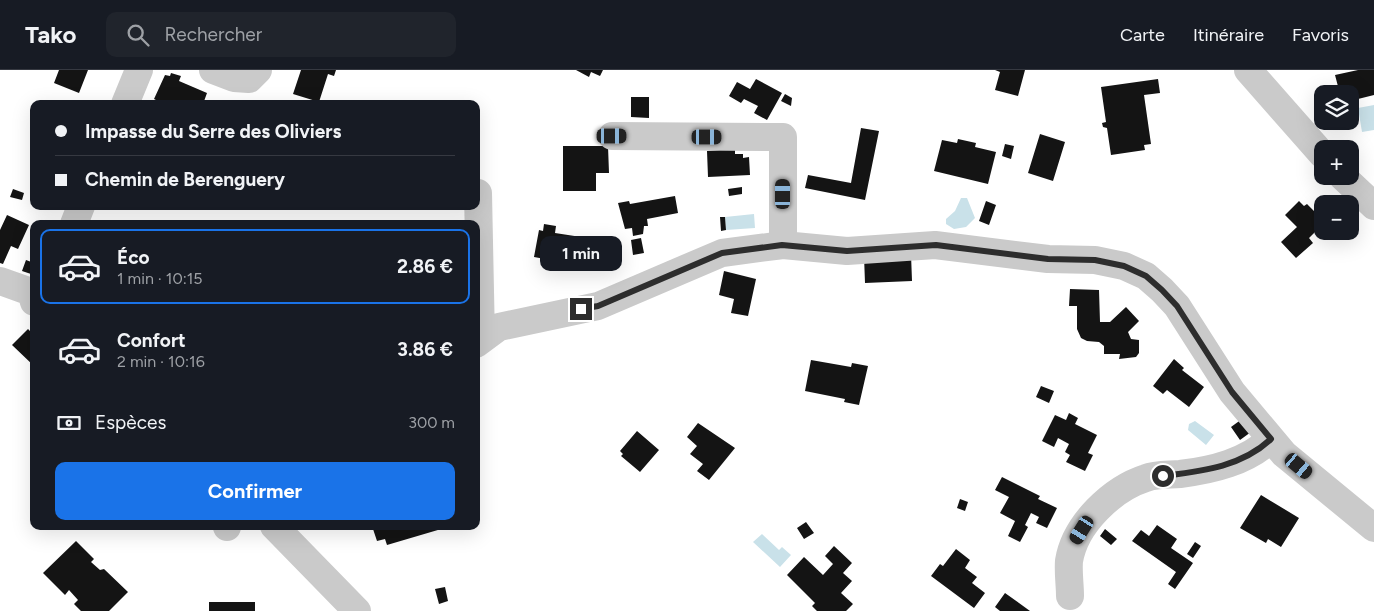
<!DOCTYPE html>
<html lang="fr">
<meta charset="utf-8">
<style>
:root{--surface:#171b24;--page:#20242c;--text:#f1f3f6;--muted:#9ea1a6;--line:#363941;--accent:#1a73e8}
body{margin:0;font-family:Figtree,sans-serif;background:var(--page);color:var(--text);height:100vh;display:flex;flex-direction:column;font-size:19px;white-space:nowrap}
*{box-sizing:border-box;margin:0}
p{font-size:16px;color:var(--muted)}
.icon{flex:none;width:28px;height:28px;fill:none;stroke:currentColor;stroke-width:2;stroke-linecap:round;stroke-linejoin:round}
.map{position:relative;flex:1;overflow:hidden}
.details{position:absolute;left:30px;top:150px;width:450px;height:310px;display:flex;flex-direction:column;background:var(--surface);border-radius:10px;box-shadow:0 5px 20px #0002}
.details>*{flex:none}
.banner{position:absolute;left:30px;top:30px;width:450px;height:110px;border-radius:10px;box-shadow:0 5px 20px #0002;display:grid;align-content:center;height:110px;padding:0 25px;background:var(--surface)}
.fabs{position:absolute;left:1314px;top:15px;display:grid;gap:10px}
.fabs a{display:grid;place-items:center;width:45px;height:45px;border-radius:10px;background:var(--surface);box-shadow:0 5px 20px #0002;font-size:25px}
.end{position:absolute;width:22px;height:22px;margin:-11px;border:6px solid #2d2d2d;background:#fff;box-shadow:0 0 0 2px #fff}
.from{border-radius:50%}
.bubble{position:absolute;height:35px;border-radius:10px;background:var(--surface);box-shadow:0 5px 20px #0002;font-size:16px;font-weight:700;line-height:35px;text-align:center}
.car{position:absolute;width:15px;height:30px;margin:-15px -8px;border-radius:6px;box-shadow:0 0 4px 1px #0007;background:linear-gradient(#222 24%,#8ab4d8 0 40%,#222 0 76%,#8ab4d8 0 86%,#222 0)}
.banner b{display:flex;align-items:center;gap:18px;height:48px;font-size:19px}
.banner b+b{border-top:1px solid var(--line)}
.banner i{width:12px;height:12px;background:var(--text)}
ul{padding:9px 0 0;list-style:none}
li{display:flex;align-items:center;gap:15px;height:75px;margin:0 10px 8px;padding:0 15px;border:2px solid transparent;border-radius:10px}
li div{flex:1}
li b{display:block;font-size:19px}
li em{font-style:normal;font-weight:700}
li.selected{border-color:var(--accent)}
li>.icon{width:45px;height:45px;stroke-width:1.5}
.pay{display:flex;align-items:center;gap:12px;height:55px;padding:0 25px;font-size:19px}
.pay p{margin-inline-start:auto}
.primary-button{display:flex;gap:10px;margin-top:auto;padding:10px 25px}
.primary-button a{flex:1;height:58px;border-radius:10px;background:var(--accent);color:#fff;font-size:20px;font-weight:700;line-height:58px;text-align:center}
header{display:flex;align-items:center;gap:30px;box-sizing:border-box;height:70px;padding:0 25px;background:var(--surface);border-bottom:1px solid var(--line)}
header strong{font-size:24px}
nav{display:flex;gap:28px;margin-inline-start:auto;font-size:18px}
.search{width:350px;height:45px;background:var(--page);display:flex;align-items:center;gap:12px;box-sizing:border-box;padding:0 18px;border-radius:10px;color:var(--muted);font-size:19px}
.map>svg:first-child{display:block}
.water{fill:#c9e1e9}
.building{fill:#141414}
.lines{fill:none;stroke-linecap:round;stroke-linejoin:round}
.minor{stroke:#cacaca;stroke-width:28}
.route{stroke:#2d2d2d;stroke-width:6}
</style>
<header>
<strong>Tako</strong>
<div class="search"><svg class="icon" aria-label="search" viewBox="0 0 24 24"><circle cx="10" cy="10" r="6"/><path d="M15 15l6 6"/></svg>Rechercher</div>
<nav><a>Carte</a><a>Itinéraire</a><a>Favoris</a></nav>
</header>
<div class="map">
<svg width="1374" height="541" viewBox="0 0 1374 541">
<rect width="100%" height="100%" fill="#fff"/>
<path class="water" d="M1374 35V60L1362 62 1358 38Z
M961 128H967L975 148 966 157 954 159 946 154V149L955 141Z
M754 144 755 158 726 160 725 147Z
M1195 351 1214 365 1206 375 1188 360 1189 354Z
M762 464 779 480 782 477 791 485 780 497 753 472Z"/>
<path class="building" d="M59 0H88L79 23 54 13Z
M301 0H336L334 6 328 4 319 32 293 24Z
M576 0H603L600 6 591 2 589 7Z
M1025 0 1018 26 995 20 1000 2 995 0Z
M1358 0H1374V25L1350 31V24H1340L1335 5Z
M171 3 181 6 179 11 207 23 203 34H164L154 29 165 5 170 6Z
M756 9 782 23 767 50 754 43 758 36 744 29 741 33 729 26 737 12 750 19Z
M1158 9 1160 23 1144 25 1151 74 1144 75 1145 80 1111 85 1107 58 1103 57 1102 53 1106 52 1101 17Z
M785 24 792 28 791 36 781 31Z
M631 27H649V48L631 47Z
M861 58 879 61 865 130 805 118 808 105 851 113Z
M1040 64 1065 72 1053 111 1028 103Z
M958 69 976 73 975 77 996 82 988 114 934 101 942 70 957 73Z
M1005 74 1014 76 1011 89 1002 86Z
M563 76H608L609 103H596V121H563Z
M719 76H735V84H743V88L749 87 750 105 708 107 707 81 720 80Z
M742 117V124L729 126 728 119Z
M13 119 24 123 22 130 10 127Z
M675 126 678 143 647 149 648 156H644L643 164 633 166 632 158 625 159 618 133 629 131 630 134Z
M986 131 996 135 989 155 979 151Z
M1299 131 1304 136 1307 134 1314 141 1321 135 1322 155 1309 168 1313 173 1296 188 1281 172 1297 157 1285 145Z
M7 145 29 155 18 179 11 176 3 194 0 193V160Z
M720 147H725L726 160 721 161Z
M544 154 556 156 555 163 581 167 575 201 544 196 545 189 534 187 539 160 543 161Z
M641 168 644 183 633 185 631 170Z
M911 184 912 211 865 213 864 186Z
M26 190 34 193V205L22 201Z
M724 201 756 209 748 246 731 243 734 229 719 225Z
M1070 219 1099 220 1100 252H1110L1126 237 1139 251 1128 262 1131 269 1139 270V283L1136 287 1119 289 1120 284H1104V276L1099 272 1087 271 1081 268 1077 259V236H1069Z
M28 259 34 265V296L12 275Z
M1174 289 1184 298 1182 300 1204 317 1189 337 1167 320 1163 324 1153 316Z
M811 290 851 297 852 293 868 296 859 335 844 332 845 329 805 321Z
M1041 316 1054 321 1049 333 1036 327Z
M1069 343 1078 348 1075 354 1097 365 1088 383 1093 385 1085 401 1066 392 1070 385 1065 382 1069 374 1058 368 1054 377 1042 371 1055 345 1066 350Z
M1242 349 1251 362 1240 370 1231 357Z
M698 353 735 378 709 410 697 401 703 394 690 384 697 376 687 367Z
M637 361 659 380 640 402 621 386 623 384 620 381Z
M1002 407 1040 426 1038 429 1057 438 1047 458 1036 453 1039 447 1031 443 1025 455 1028 457 1020 472 1008 466 1015 451 1000 443 1009 427 995 420Z
M1261 425 1299 448 1281 477 1268 469 1266 473 1240 458Z
M960 429 968 432 965 441 957 438Z
M806 452 814 463 804 469 797 458Z
M1157 455 1177 469 1171 478 1193 493 1175 519 1168 514 1176 502 1132 471 1141 460 1149 466Z
M372 456H448V457L387 475 385 469 377 471Z
M1105 459 1117 469 1111 475 1100 466Z
M76 471 94 489 91 492 100 500 104 499 128 522 109 541H81L74 534 78 530 69 520 65 525 43 503Z
M1195 472 1201 476 1193 488 1187 484Z
M834 476 852 493 843 503 852 511 841 523 853 534 846 541H817L812 536 815 533 787 505 804 487 823 505 833 494 825 486Z
M956 479 970 490 965 498 977 507 972 513 985 523 974 538 931 506 940 494 943 496Z
M445 517 448 531 439 534 435 519Z
M1005 523 1019 533 1030 541H1000L995 537Z
M209 532H255V541H209Z"/>
<g class="lines">
<path class="minor" d="M213 0 234 8 249 9 258 0
M1248 0 1322 84
M125 34 139 0
M612 66 783 67V175
M1342 106 1374 136
M478 123 481 270
M74 154 81 136
M0 211 31 222 34 232
M476 274 499 257 598 236 722 183 783 175 847 181 935 175 1048 189 1095 190 1124 196 1146 206 1162 220 1177 236 1232 322 1284 384 1374 458
M227 456V457
M274 456 357 541
M1070 526C1070 515 1068 502 1069 491 1075 454 1112 419 1146 408 1156 404 1169 405 1180 404 1213 400 1246 392 1271 369"/>
</g>
<g class="lines">
<path class="route" d="M581 239 598 236 722 183 782 175 847 181 936 175 1048 189 1095 190 1124 196 1146 206 1162 220 1177 236 1232 322 1271 369C1241 397 1202 401 1163 406"/>
</g>
</svg>
<div class="fabs">
<a><svg class="icon" aria-label="layers" viewBox="0 0 24 24"><path d="M12 4l9 5-9 5-9-5zM3 14l9 5 9-5"/></svg></a>
<a>+</a>
<a>−</a>
</div>
<i class="end from" style="left:1163px;top:406px"></i>
<i class="end" style="left:581px;top:239px"></i>
<div class="bubble" style="left:540px;top:166px;width:82px">1 min</div>
<i class="car" style="left:612px;top:66px;rotate:90deg"></i>
<i class="car" style="left:707px;top:67px;rotate:90deg"></i>
<i class="car" style="left:783px;top:124px;rotate:0deg"></i>
<i class="car" style="left:1299px;top:396px;rotate:130deg"></i>
<i class="car" style="left:1082px;top:460px;rotate:212deg"></i>
<div class="banner">
<b><i class="from"></i>Impasse du Serre des Oliviers</b>
<b><i></i>Chemin de Berenguery</b>
</div>
<section class="details">
<ul>
<li class="selected"><svg class="icon" aria-label="car" viewBox="0 0 24 24"><path d="M5 17H2v-5l4-1 3-4h7l3 4 3 1v5h-3M9 17h6M6 11h13"/><circle cx="7" cy="17" r="2"/><circle cx="17" cy="17" r="2"/></svg><div><b>Éco</b><p>1 min · 10:15</p></div><em>2.86 €</em></li>
<li><svg class="icon" aria-label="car" viewBox="0 0 24 24"><path d="M5 17H2v-5l4-1 3-4h7l3 4 3 1v5h-3M9 17h6M6 11h13"/><circle cx="7" cy="17" r="2"/><circle cx="17" cy="17" r="2"/></svg><div><b>Confort</b><p>2 min · 10:16</p></div><em>3.86 €</em></li>
</ul>
<div class="pay"><svg class="icon" aria-label="cash" viewBox="0 0 24 24"><path d="M3 7h18v10H3z"/><circle cx="12" cy="12" r="2"/></svg>Espèces<p>300 m</p></div>
<div class="primary-button"><a>Confirmer</a></div>
</section>
</div>
